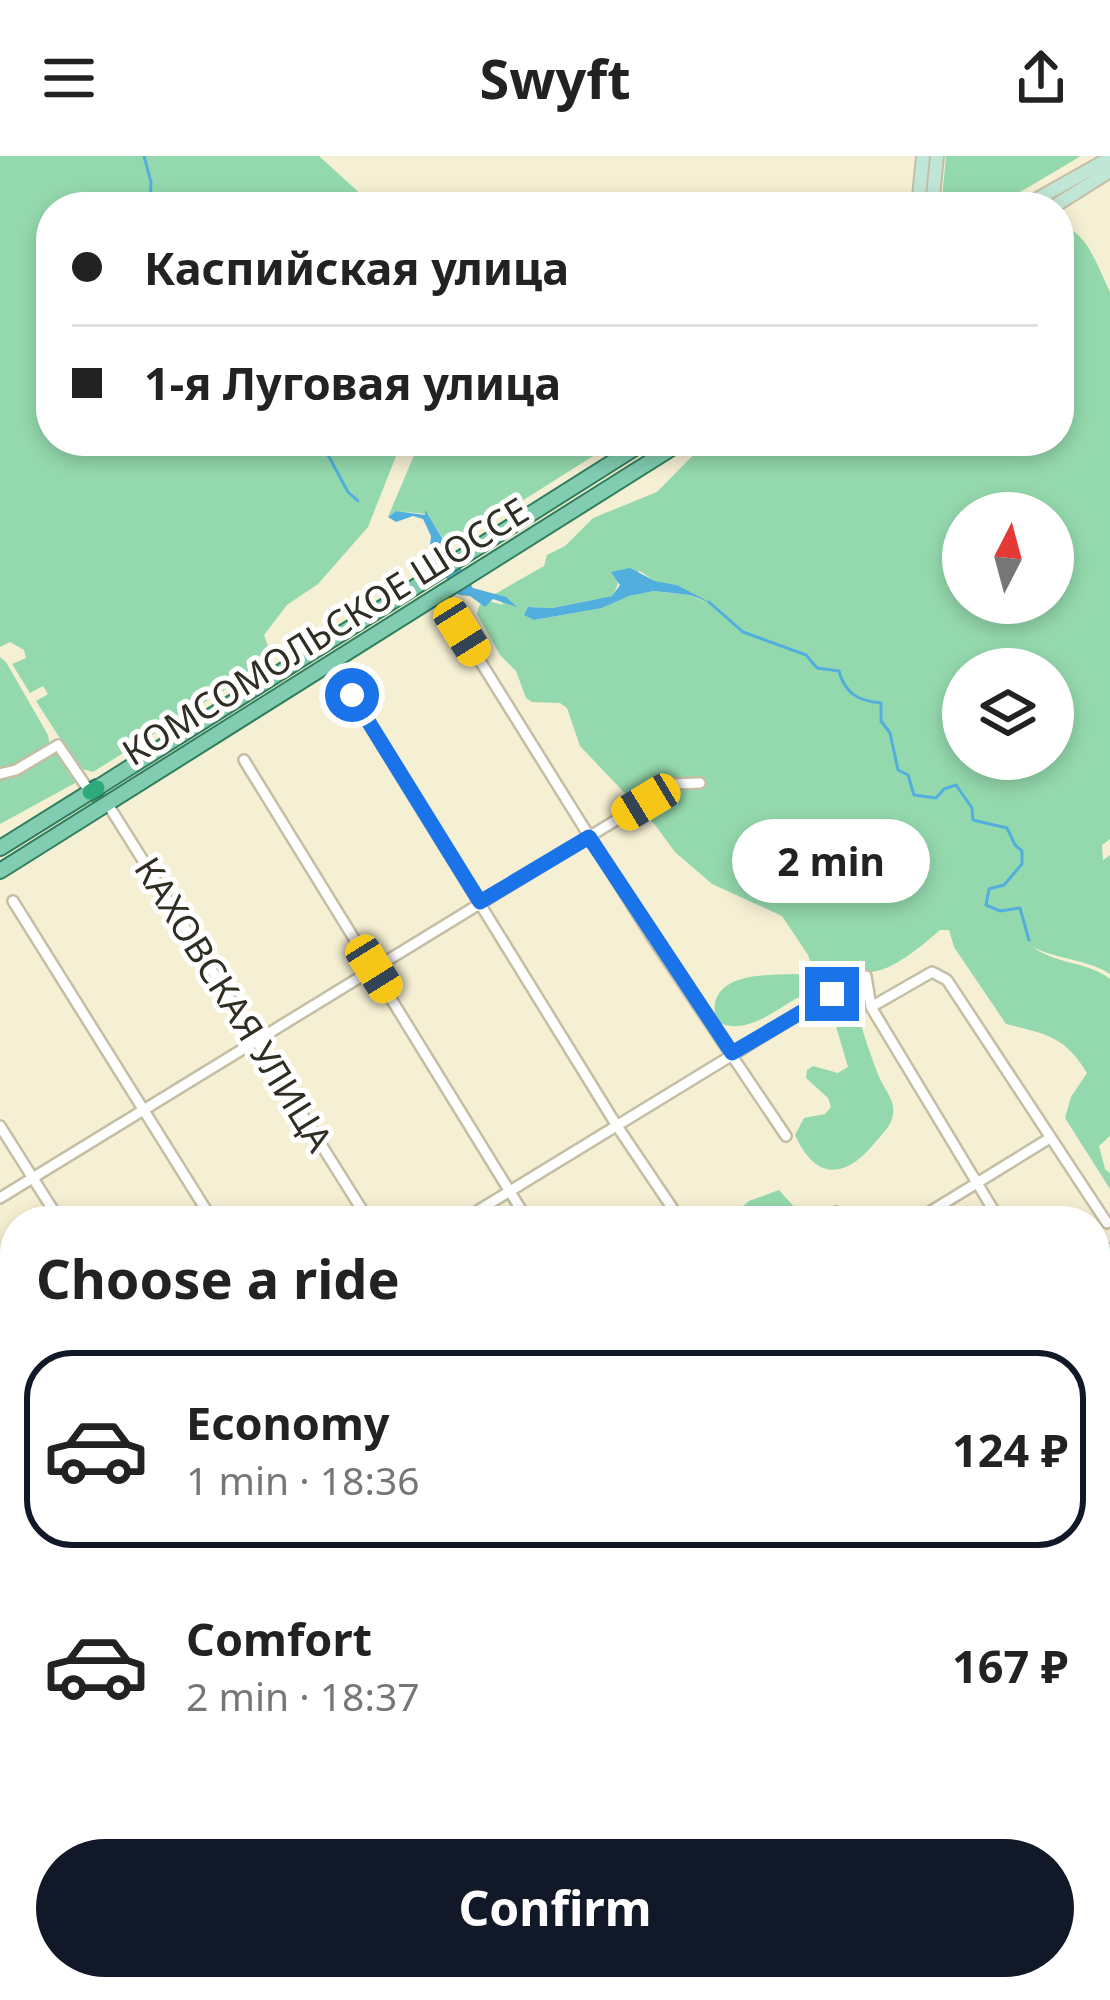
<!DOCTYPE html>
<meta charset="utf-8">
<style>
:root{--surface:#fff;--page:#f2f2f2;--text:#222;--muted:#767676;--line:#e0e0e0;--accent:#111827}
body{margin:0;font-family:"Noto Sans",sans-serif;background:var(--page);color:var(--text);height:100vh;display:flex;flex-direction:column;font-size:45px;white-space:nowrap}
*{box-sizing:border-box;margin:0}
p{font-size:39px;color:var(--muted)}
.icon{flex:none;width:66px;height:66px;fill:none;stroke:currentColor;stroke-width:2;stroke-linecap:round;stroke-linejoin:round}
.map{position:relative;flex:1;overflow:hidden}
.details{position:absolute;left:0px;top:1050px;width:1110px;height:795px;display:flex;flex-direction:column;background:var(--surface);border-radius:48px 48px 0 0;box-shadow:0 6px 18px #0003}
.details>*{flex:none}
.banner{position:absolute;left:36px;top:36px;width:1038px;height:264px;border-radius:48px;box-shadow:0 6px 18px #0003;display:grid;align-content:center;height:264px;padding:0 36px;background:var(--surface)}
.needle{width:78px;rotate:6deg}
.buttons{position:absolute;left:942px;top:336px;display:grid;gap:24px}
.buttons a{display:grid;place-items:center;width:132px;height:132px;border-radius:50%;background:var(--surface);box-shadow:0 6px 18px #0003;font-size:60px}
.end{position:absolute;width:54px;height:54px;margin:-27px;border:15px solid #1a73e8;background:#fff;box-shadow:0 0 0 6px #fff}
.from{border-radius:50%}
.bubble{position:absolute;height:84px;border-radius:42px;background:var(--surface);box-shadow:0 6px 18px #0003;font-size:39px;font-weight:700;line-height:84px;text-align:center}
.car{position:absolute;width:36px;height:72px;margin:-36px -18px;border-radius:15px;box-shadow:0 0 9px 3px #0007;background:linear-gradient(#f5c518 24%,#345 0 40%,#f5c518 0 76%,#345 0 86%,#f5c518 0)}
.banner b{display:flex;align-items:center;gap:42px;height:114px;font-size:45px}
.banner b+b{border-top:3px solid var(--line)}
.banner i{width:30px;height:30px;background:var(--text)}
ul{padding:0;list-style:none}
li{display:flex;align-items:center;gap:36px;height:198px;margin:0 24px 18px;padding:0 12px;border:6px solid transparent;border-radius:48px}
li div{flex:1}
li b{display:block;font-size:45px}
li em{font-style:normal;font-weight:700}
li.on{border-color:var(--accent)}
li>.icon{width:108px;height:108px;stroke-width:1.5}
h2{padding:0 36px;font-size:54px;line-height:144px}
.cta{display:flex;gap:24px;margin-top:auto;padding:24px 36px}
.cta a{flex:1;height:138px;border-radius:72px;background:var(--accent);color:#fff;font-size:48px;font-weight:700;line-height:138px;text-align:center}
header{display:flex;justify-content:space-between;align-items:center;height:156px;padding:0 36px;background:var(--surface);font-size:54px;font-weight:700}
.map>svg:first-child{display:block}
.built{fill:#ebe3c1}
.green{fill:#94d9ad;fill-rule:evenodd}
.water{fill:#52afdd}
.lines{fill:none;stroke-linecap:round;stroke-linejoin:round}
.stream{stroke:#52afdd;stroke-width:3}
.street-casing{stroke:#c4bea4;stroke-width:14}
.secondary-casing{stroke:#c4bea4;stroke-width:16}
.primary-casing{stroke:#2f7f5e;stroke-width:18}
.highway-casing{stroke:#2f7f5e;stroke-width:20}
.street{stroke:#fff;stroke-width:9}
.secondary{stroke:#c0e6d8;stroke-width:12}
.primary{stroke:#82cdb2;stroke-width:14}
.highway{stroke:#2eab7e;stroke-width:15}
.route{stroke:#1a73e8;stroke-width:15}
.labels{text-anchor:middle;dominant-baseline:central;stroke-width:10;stroke-linejoin:round;paint-order:stroke}
.street-label{font-size:36px;fill:#302d23;stroke:#fff}
</style>
<header><svg class="icon" aria-label="menu" viewBox="0 0 24 24"><path d="M4 6h16M4 12h16M4 18h16"/></svg>Swyft<svg class="icon" aria-label="share" viewBox="0 0 24 24"><path d="M12 15V3M7 8l5-5 5 5M5 13v7h14v-7"/></svg></header>
<div class="map">
<svg width="1110" height="1844" viewBox="0 0 1110 1844">
<rect width="100%" height="100%" fill="#f5efd3"/>
<path class="built" d="M121 1830H243L252 1844H99Z"/>
<path class="green" d="M0 0H319L375 51H51V285H402L368 371 318 428 287 449 264 479 269 493 264 509 93 616 79 612 36 545 48 538 43 530 30 537 12 508 26 502 24 494 10 486 0 491Z
M946 0H1081L995 51H941Z
M1059 68C1088 76 1097 110 1110 136V683L1102 689 1103 704 1110 699V818C1087 803 1058 804 1033 791 1057 809 1087 805 1110 823V980L1099 990 1105 1013 1110 1017V1033L1065 962 1071 941 1087 917C1065 880 1046 878 1006 868L954 791 949 774H940C923 789 893 815 870 816 864 823 857 831 856 841 855 857 873 906 880 923 885 934 895 944 893 958 892 970 881 979 873 989 843 1024 815 1023 795 979L804 962 825 958 831 951 828 942 806 922 807 914 813 910 838 917 848 911 830 850 808 841 797 842C773 856 743 881 716 865 703 810 781 820 814 818L808 799 782 760 712 728 675 696 655 669 580 590 567 552 560 547 532 546 526 542 516 515 500 499 477 458 480 448 485 450 488 445 504 449 495 438 544 410 547 399 565 390 593 362 657 336 707 285H1059ZM963 357H1053V447H963ZM640 415 655 425 677 429 705 446 690 439 654 435 628 440 602 452 534 464 529 451 553 452 613 440 619 425ZM963 513H1053V603H963Z
M420 285H617L449 391 427 358 396 355 388 361Z
M0 501 6 506 48 579 50 591 16 613 0 616Z
M56 595 77 626 0 668V619Z
M779 1034 796 1053 784 1065H726L749 1045Z
M15 1511V1654L0 1663V1519Z
M1110 1599V1844H932L933 1830H1095V1603Z"/>
<path class="water" d="M425 354 473 432 506 441 517 451 493 443 485 451 470 440 459 439 429 399 431 380 423 363 413 360 396 366 388 361 396 355 425 359Z
M630 412 655 425 677 429 711 447 690 439 654 435 629 440 602 452 534 464 524 459 528 451 553 452 612 440 620 429 611 416Z"/>
<g class="lines">
<path class="stream" d="M144 0 151 26 150 51
M289 285 328 299 348 336 358 345
M709 446 743 476 806 499 817 512 839 515C845 538 859 545 881 547V565L890 577 898 614 908 619 914 639 936 642 944 633 956 629 972 652 973 664 1007 672 1015 689 1022 695V708L1004 729 989 733 986 749 1000 755 1020 752 1029 784"/>
<g class="street-casing">
<path id="street" d="M457 468 652 781 786 980
M345 529 617 970 681 1065
M244 604 528 1065
M0 618 16 614 58 589 90 636
M107 647 369 1065
M13 745 213 1065
M866 820 871 851 1000 1065
M871 851 932 816 947 824 1107 1067
M0 970 60 1065
M0 1042 675 628 700 627
M836 1056 842 1065
M461 1065 832 838
M915 1065 1050 982
M0 1245 15 1324
M1095 1740 1110 1761"/>
</g>
<g class="secondary-casing">
<path id="secondary" d="M918 51 923 0
M932 51 937 0
M1023 51 1110 2
M1053 51 1110 15
M1095 1103 1110 1094
M1095 1141 1110 1132
M0 1815 15 1805"/>
</g>
<g class="primary-casing">
<path id="primary" d="M97 632 646 285
M0 692 90 636
M0 715 683 285"/>
</g>
<g class="highway-casing">
<path id="highway" d="M90 636 97 632"/>
</g>
<use href="#street" class="street"/>
<use href="#secondary" class="secondary"/>
<use href="#primary" class="primary"/>
<use href="#highway" class="highway"/>
</g>
<g class="lines">
<path class="route" d="M352 539 480 746 589 681 732 897 832 838"/>
</g>
<g class="labels">
<g class="street-label">
<text transform="translate(325 475) rotate(-32)">КОМСОМОЛЬСКОЕ ШОССЕ</text>
<text transform="translate(234 848) rotate(58)">КАХОВСКАЯ УЛИЦА</text>
</g>
</g>
</svg>
<div class="buttons">
<a><svg class="needle" viewBox="-14 -14 28 28"><path d="M0-13l5 13h-10z" fill="#e53935"/><path d="M0 13l5-13h-10z" fill="#767676"/></svg></a>
<a><svg class="icon" aria-label="layers" viewBox="0 0 24 24"><path d="M12 4l9 5-9 5-9-5zM3 14l9 5 9-5"/></svg></a>
</div>
<i class="end from" style="left:352px;top:539px"></i>
<i class="end" style="left:832px;top:838px"></i>
<div class="bubble" style="left:732px;top:663px;width:198px">2 min</div>
<i class="car" style="left:462px;top:476px;rotate:148deg"></i>
<i class="car" style="left:646px;top:646px;rotate:239deg"></i>
<i class="car" style="left:374px;top:813px;rotate:148deg"></i>
<div class="banner">
<b><i class="from"></i>Каспийская улица</b>
<b><i></i>1-я Луговая улица</b>
</div>
<section class="details">
<h2>Choose a ride</h2>
<ul>
<li class="on"><svg class="icon" aria-label="car" viewBox="0 0 24 24"><path d="M5 17H2v-5l4-1 3-4h7l3 4 3 1v5h-3M9 17h6M6 11h13"/><circle cx="7" cy="17" r="2"/><circle cx="17" cy="17" r="2"/></svg><div><b>Economy</b><p>1 min · 18:36</p></div><em>124 ₽</em></li>
<li><svg class="icon" aria-label="car" viewBox="0 0 24 24"><path d="M5 17H2v-5l4-1 3-4h7l3 4 3 1v5h-3M9 17h6M6 11h13"/><circle cx="7" cy="17" r="2"/><circle cx="17" cy="17" r="2"/></svg><div><b>Comfort</b><p>2 min · 18:37</p></div><em>167 ₽</em></li>
</ul>
<div class="cta"><a>Confirm</a></div>
</section>
</div>
